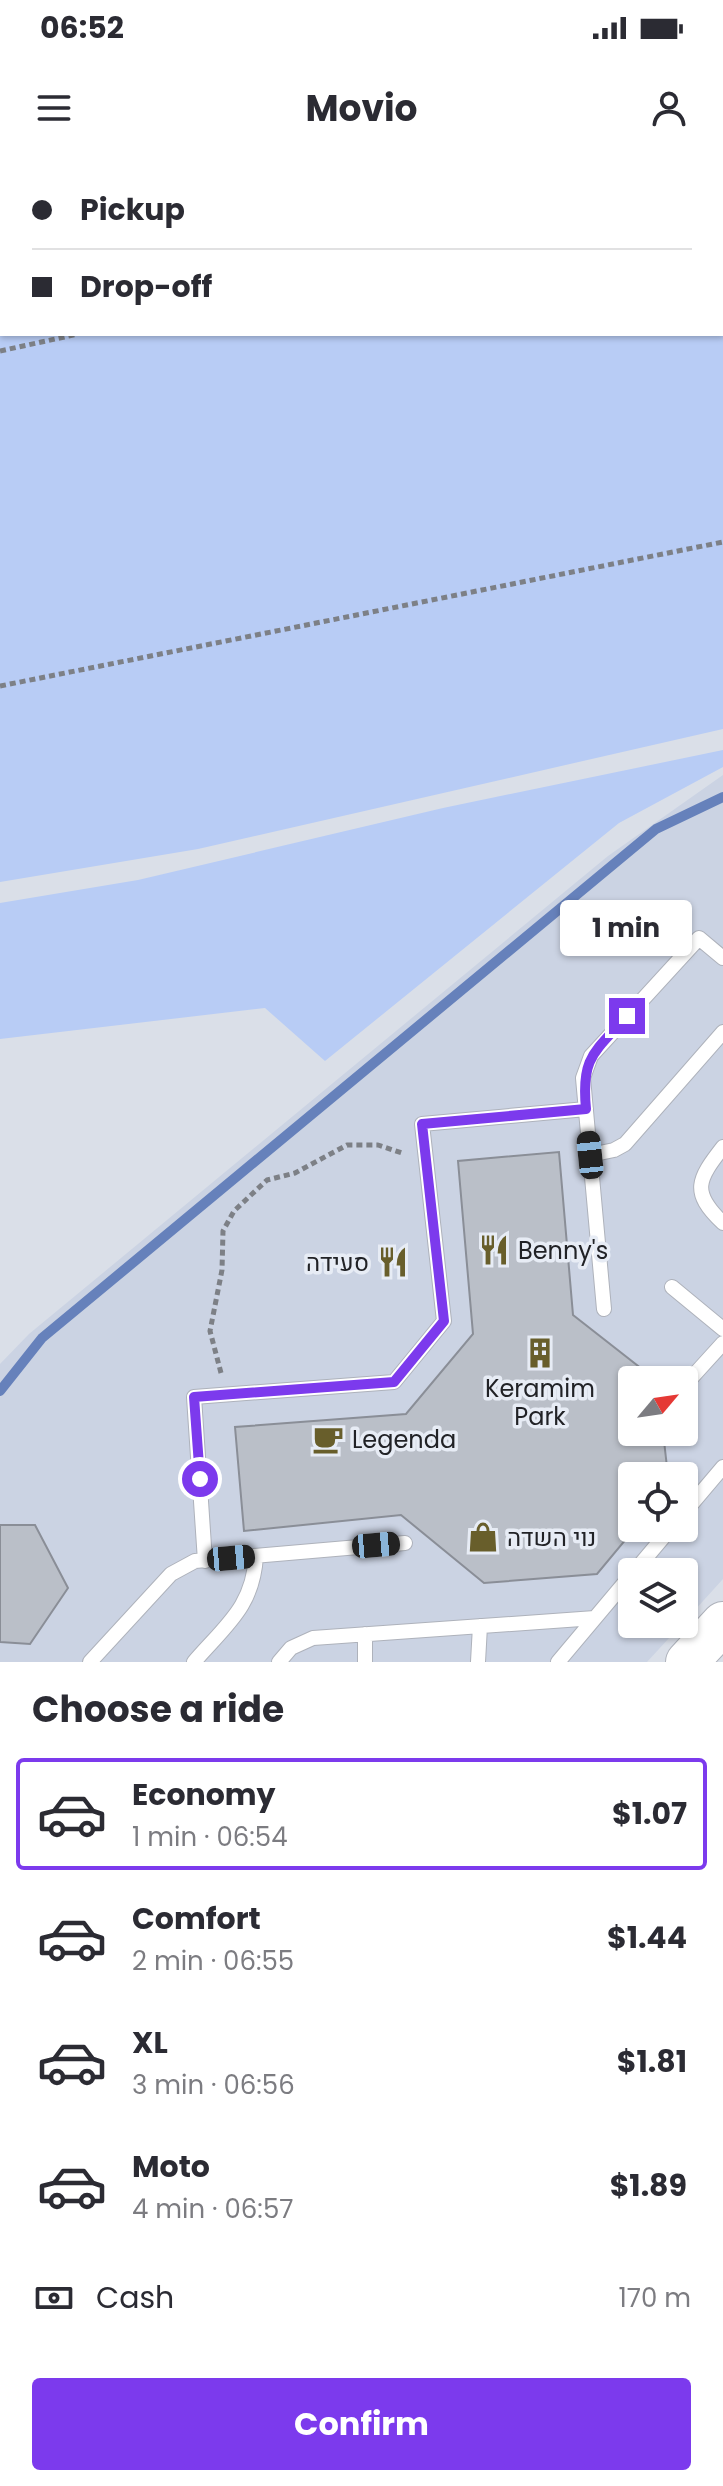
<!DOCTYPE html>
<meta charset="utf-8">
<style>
:root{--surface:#fff;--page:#f2f2f3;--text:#2b2b33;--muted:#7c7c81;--line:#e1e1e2;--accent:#7c3aed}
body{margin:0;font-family:Poppins,Heebo,sans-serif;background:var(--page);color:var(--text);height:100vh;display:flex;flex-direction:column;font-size:30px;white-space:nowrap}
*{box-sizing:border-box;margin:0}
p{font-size:26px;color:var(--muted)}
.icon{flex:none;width:44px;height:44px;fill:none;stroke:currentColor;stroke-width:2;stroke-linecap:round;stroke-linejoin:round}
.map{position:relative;height:1502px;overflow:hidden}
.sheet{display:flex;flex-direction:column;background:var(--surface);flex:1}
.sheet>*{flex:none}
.hud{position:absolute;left:0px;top:0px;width:724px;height:176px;box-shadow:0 2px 6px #0004;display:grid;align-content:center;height:176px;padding:0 32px;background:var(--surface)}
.needle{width:52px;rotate:61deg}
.fabs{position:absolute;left:618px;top:1206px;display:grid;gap:16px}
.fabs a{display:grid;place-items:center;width:80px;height:80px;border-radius:8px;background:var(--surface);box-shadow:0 2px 6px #0004;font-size:40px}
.end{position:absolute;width:36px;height:36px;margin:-18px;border:10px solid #7c3aed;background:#fff;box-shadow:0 0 0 4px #fff}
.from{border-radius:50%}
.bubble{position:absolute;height:56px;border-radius:8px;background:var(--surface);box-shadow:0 2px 6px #0004;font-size:26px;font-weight:700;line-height:56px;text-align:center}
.car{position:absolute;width:24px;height:48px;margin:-24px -12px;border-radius:10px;box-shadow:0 0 6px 2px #0007;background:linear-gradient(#222 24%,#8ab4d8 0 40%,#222 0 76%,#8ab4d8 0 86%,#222 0)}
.hud b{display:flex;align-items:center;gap:28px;height:76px;font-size:30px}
.hud b+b{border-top:2px solid var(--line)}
.hud i{width:20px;height:20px;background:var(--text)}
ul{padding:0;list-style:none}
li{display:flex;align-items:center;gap:24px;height:112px;margin:0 16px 12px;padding:0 16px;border:4px solid transparent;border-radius:8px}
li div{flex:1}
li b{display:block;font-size:30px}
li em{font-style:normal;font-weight:700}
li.selected{border-color:var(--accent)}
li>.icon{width:72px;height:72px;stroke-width:1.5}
h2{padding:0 32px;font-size:36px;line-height:96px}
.pay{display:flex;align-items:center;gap:20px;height:88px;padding:0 32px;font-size:30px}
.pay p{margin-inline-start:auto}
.button{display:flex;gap:16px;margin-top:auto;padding:16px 32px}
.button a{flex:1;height:92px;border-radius:8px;background:var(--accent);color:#fff;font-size:32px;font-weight:700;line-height:92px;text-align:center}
.status{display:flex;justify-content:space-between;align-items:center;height:56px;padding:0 40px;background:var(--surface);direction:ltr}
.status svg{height:22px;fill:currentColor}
header{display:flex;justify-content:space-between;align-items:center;height:104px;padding:0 32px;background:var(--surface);font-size:36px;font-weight:700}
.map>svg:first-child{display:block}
.built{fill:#cbd3e3;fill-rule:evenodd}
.green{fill:#b8ccf5;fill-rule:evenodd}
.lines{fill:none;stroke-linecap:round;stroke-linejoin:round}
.stream{stroke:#6681bb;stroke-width:10}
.building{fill:#babfc8;stroke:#8a8e97;stroke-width:2}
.lane-casing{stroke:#aeb2bb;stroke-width:16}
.secondary-casing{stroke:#aeb2bb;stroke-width:44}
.path{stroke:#7d8086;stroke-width:5;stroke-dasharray:6 4;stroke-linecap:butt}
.lane{stroke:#fff;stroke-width:14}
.secondary{stroke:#fff;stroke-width:42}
.route{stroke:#7c3aed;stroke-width:10}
.labels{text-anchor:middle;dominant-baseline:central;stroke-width:7;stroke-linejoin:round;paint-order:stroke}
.poi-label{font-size:24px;fill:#212226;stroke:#e7ecf5;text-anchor:start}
</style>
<div class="status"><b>06:52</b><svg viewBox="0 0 49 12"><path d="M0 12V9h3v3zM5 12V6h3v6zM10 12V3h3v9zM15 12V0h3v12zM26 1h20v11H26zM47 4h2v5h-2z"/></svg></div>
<header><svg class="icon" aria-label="menu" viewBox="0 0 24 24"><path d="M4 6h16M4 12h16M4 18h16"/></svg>Movio<svg class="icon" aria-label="person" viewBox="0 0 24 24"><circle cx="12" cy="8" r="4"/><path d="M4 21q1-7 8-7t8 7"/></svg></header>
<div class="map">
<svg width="723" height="1502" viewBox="0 0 723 1502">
<rect width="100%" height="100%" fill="#dadfe8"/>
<path class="built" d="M723 615V1419L684 1462V1412H632V1464H682L647 1502H0V1204L29 1174 608 696ZM632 1220H684V1272H632ZM632 1316H684V1368H632Z"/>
<path class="green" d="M0 0H723V569L198 689 0 722ZM2 2H722V174H2Z
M723 590V607L619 663 325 901 265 848 0 879V743L138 720 443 648Z"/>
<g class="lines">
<path class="stream" d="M0 1231 42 1178 656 669 723 637"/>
</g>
<path class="building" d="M559 992 573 1155 656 1220H632V1272H663L668 1316H632V1372L597 1414 484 1423 401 1355 244 1371 235 1267 406 1254 473 1174 458 1001Z
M0 1365H35L68 1428 30 1484 0 1482Z"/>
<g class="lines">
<g class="lane-casing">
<path id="lane" d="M723 987C698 1019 690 1032 723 1063
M590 995 614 990 625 984 723 872
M672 1127 723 1169
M604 1149 583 918 591 896 699 778 723 798
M684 1226 723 1183
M684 1353 723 1307
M205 1401 194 1237 394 1222 444 1161 422 964 586 949
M634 1412 671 1368
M365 1474V1502
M90 1502 171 1414 195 1401 405 1383
M194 1502C226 1465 253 1447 256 1396
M279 1502 291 1488 313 1478 595 1458
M478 1502 480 1466
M558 1502 632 1414"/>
</g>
<g class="secondary-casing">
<path id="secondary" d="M687 1502 723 1463"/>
</g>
<path class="path" d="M722 32 723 31
M0 191 78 174
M0 526 723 382
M221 1213 210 1171 222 1110 223 1071 234 1051 267 1020 295 1013 347 985H378L402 993"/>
<use href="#lane" class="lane"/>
<use href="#secondary" class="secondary"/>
</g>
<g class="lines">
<path class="route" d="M200 1319 194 1237 394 1222 444 1161 422 964 586 949C581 897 594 893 627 856"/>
</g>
<defs>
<g id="restaurant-bare" transform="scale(2.4)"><path d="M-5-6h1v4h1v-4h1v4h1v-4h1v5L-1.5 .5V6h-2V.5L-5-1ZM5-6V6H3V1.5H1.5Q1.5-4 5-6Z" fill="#685e2b" stroke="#e7ecf5" stroke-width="2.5" paint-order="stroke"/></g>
<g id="building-bare" transform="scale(2.4)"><path d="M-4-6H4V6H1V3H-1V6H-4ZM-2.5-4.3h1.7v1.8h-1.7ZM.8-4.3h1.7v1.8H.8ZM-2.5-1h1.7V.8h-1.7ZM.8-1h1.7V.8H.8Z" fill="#685e2b" stroke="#e7ecf5" stroke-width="2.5" paint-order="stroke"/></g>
<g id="cafe-bare" transform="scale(2.4)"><path d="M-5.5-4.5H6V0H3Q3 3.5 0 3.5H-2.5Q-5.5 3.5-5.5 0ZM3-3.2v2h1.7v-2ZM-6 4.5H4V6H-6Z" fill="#685e2b" stroke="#e7ecf5" stroke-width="2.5" paint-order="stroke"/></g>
<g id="shop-bare" transform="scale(2.4)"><path d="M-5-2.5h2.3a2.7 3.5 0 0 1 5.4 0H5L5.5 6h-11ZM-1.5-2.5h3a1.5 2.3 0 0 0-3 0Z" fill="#685e2b" stroke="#e7ecf5" stroke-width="2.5" paint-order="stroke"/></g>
</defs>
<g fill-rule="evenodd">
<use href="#restaurant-bare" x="494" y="1090"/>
<use href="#restaurant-bare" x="393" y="1102"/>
<use href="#building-bare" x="540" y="1193"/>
<use href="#cafe-bare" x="328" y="1279"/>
<use href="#shop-bare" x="483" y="1377"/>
</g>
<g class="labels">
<g class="poi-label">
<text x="518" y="1090">Benny's</text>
<text x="369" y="1102" text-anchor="end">סעידה</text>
<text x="540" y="1228" text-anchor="middle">Keramim<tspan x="540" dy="28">Park</tspan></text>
<text x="352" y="1279">Legenda</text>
<text x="507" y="1377">נוי השדה</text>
</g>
</g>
</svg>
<div class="fabs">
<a><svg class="needle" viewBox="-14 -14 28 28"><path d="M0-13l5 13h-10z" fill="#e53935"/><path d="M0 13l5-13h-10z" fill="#7c7c81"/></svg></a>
<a><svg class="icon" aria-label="locate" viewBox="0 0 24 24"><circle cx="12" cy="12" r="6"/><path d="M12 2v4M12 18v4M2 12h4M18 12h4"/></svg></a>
<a><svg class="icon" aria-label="layers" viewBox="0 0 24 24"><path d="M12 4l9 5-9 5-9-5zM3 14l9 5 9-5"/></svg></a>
</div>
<i class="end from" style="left:200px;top:1319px"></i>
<i class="end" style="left:627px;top:856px"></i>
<div class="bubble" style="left:560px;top:740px;width:132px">1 min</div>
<i class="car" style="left:590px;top:995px;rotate:354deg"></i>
<i class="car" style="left:376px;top:1385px;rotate:85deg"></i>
<i class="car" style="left:231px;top:1398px;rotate:85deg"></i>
<div class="hud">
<b><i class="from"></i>Pickup</b>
<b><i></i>Drop-off</b>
</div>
</div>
<section class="sheet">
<h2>Choose a ride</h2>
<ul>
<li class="selected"><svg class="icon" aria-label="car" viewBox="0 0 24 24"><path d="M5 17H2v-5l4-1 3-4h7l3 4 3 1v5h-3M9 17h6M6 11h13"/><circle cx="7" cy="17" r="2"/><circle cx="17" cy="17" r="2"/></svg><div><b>Economy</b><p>1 min · 06:54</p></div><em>$1.07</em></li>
<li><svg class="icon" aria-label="car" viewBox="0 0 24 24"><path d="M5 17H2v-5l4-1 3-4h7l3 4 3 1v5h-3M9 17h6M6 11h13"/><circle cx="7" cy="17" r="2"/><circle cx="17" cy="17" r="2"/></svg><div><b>Comfort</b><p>2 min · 06:55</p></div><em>$1.44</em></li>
<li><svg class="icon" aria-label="car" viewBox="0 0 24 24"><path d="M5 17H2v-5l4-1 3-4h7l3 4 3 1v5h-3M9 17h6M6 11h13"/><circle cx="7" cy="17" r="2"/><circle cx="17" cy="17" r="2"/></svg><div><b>XL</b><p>3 min · 06:56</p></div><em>$1.81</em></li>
<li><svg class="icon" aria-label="car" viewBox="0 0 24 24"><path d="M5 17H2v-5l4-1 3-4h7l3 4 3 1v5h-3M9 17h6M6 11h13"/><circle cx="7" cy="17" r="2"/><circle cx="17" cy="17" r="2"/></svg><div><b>Moto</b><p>4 min · 06:57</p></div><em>$1.89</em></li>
</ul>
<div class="pay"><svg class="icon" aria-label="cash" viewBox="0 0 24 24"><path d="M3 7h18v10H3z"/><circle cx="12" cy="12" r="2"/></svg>Cash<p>170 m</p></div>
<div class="button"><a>Confirm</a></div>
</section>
